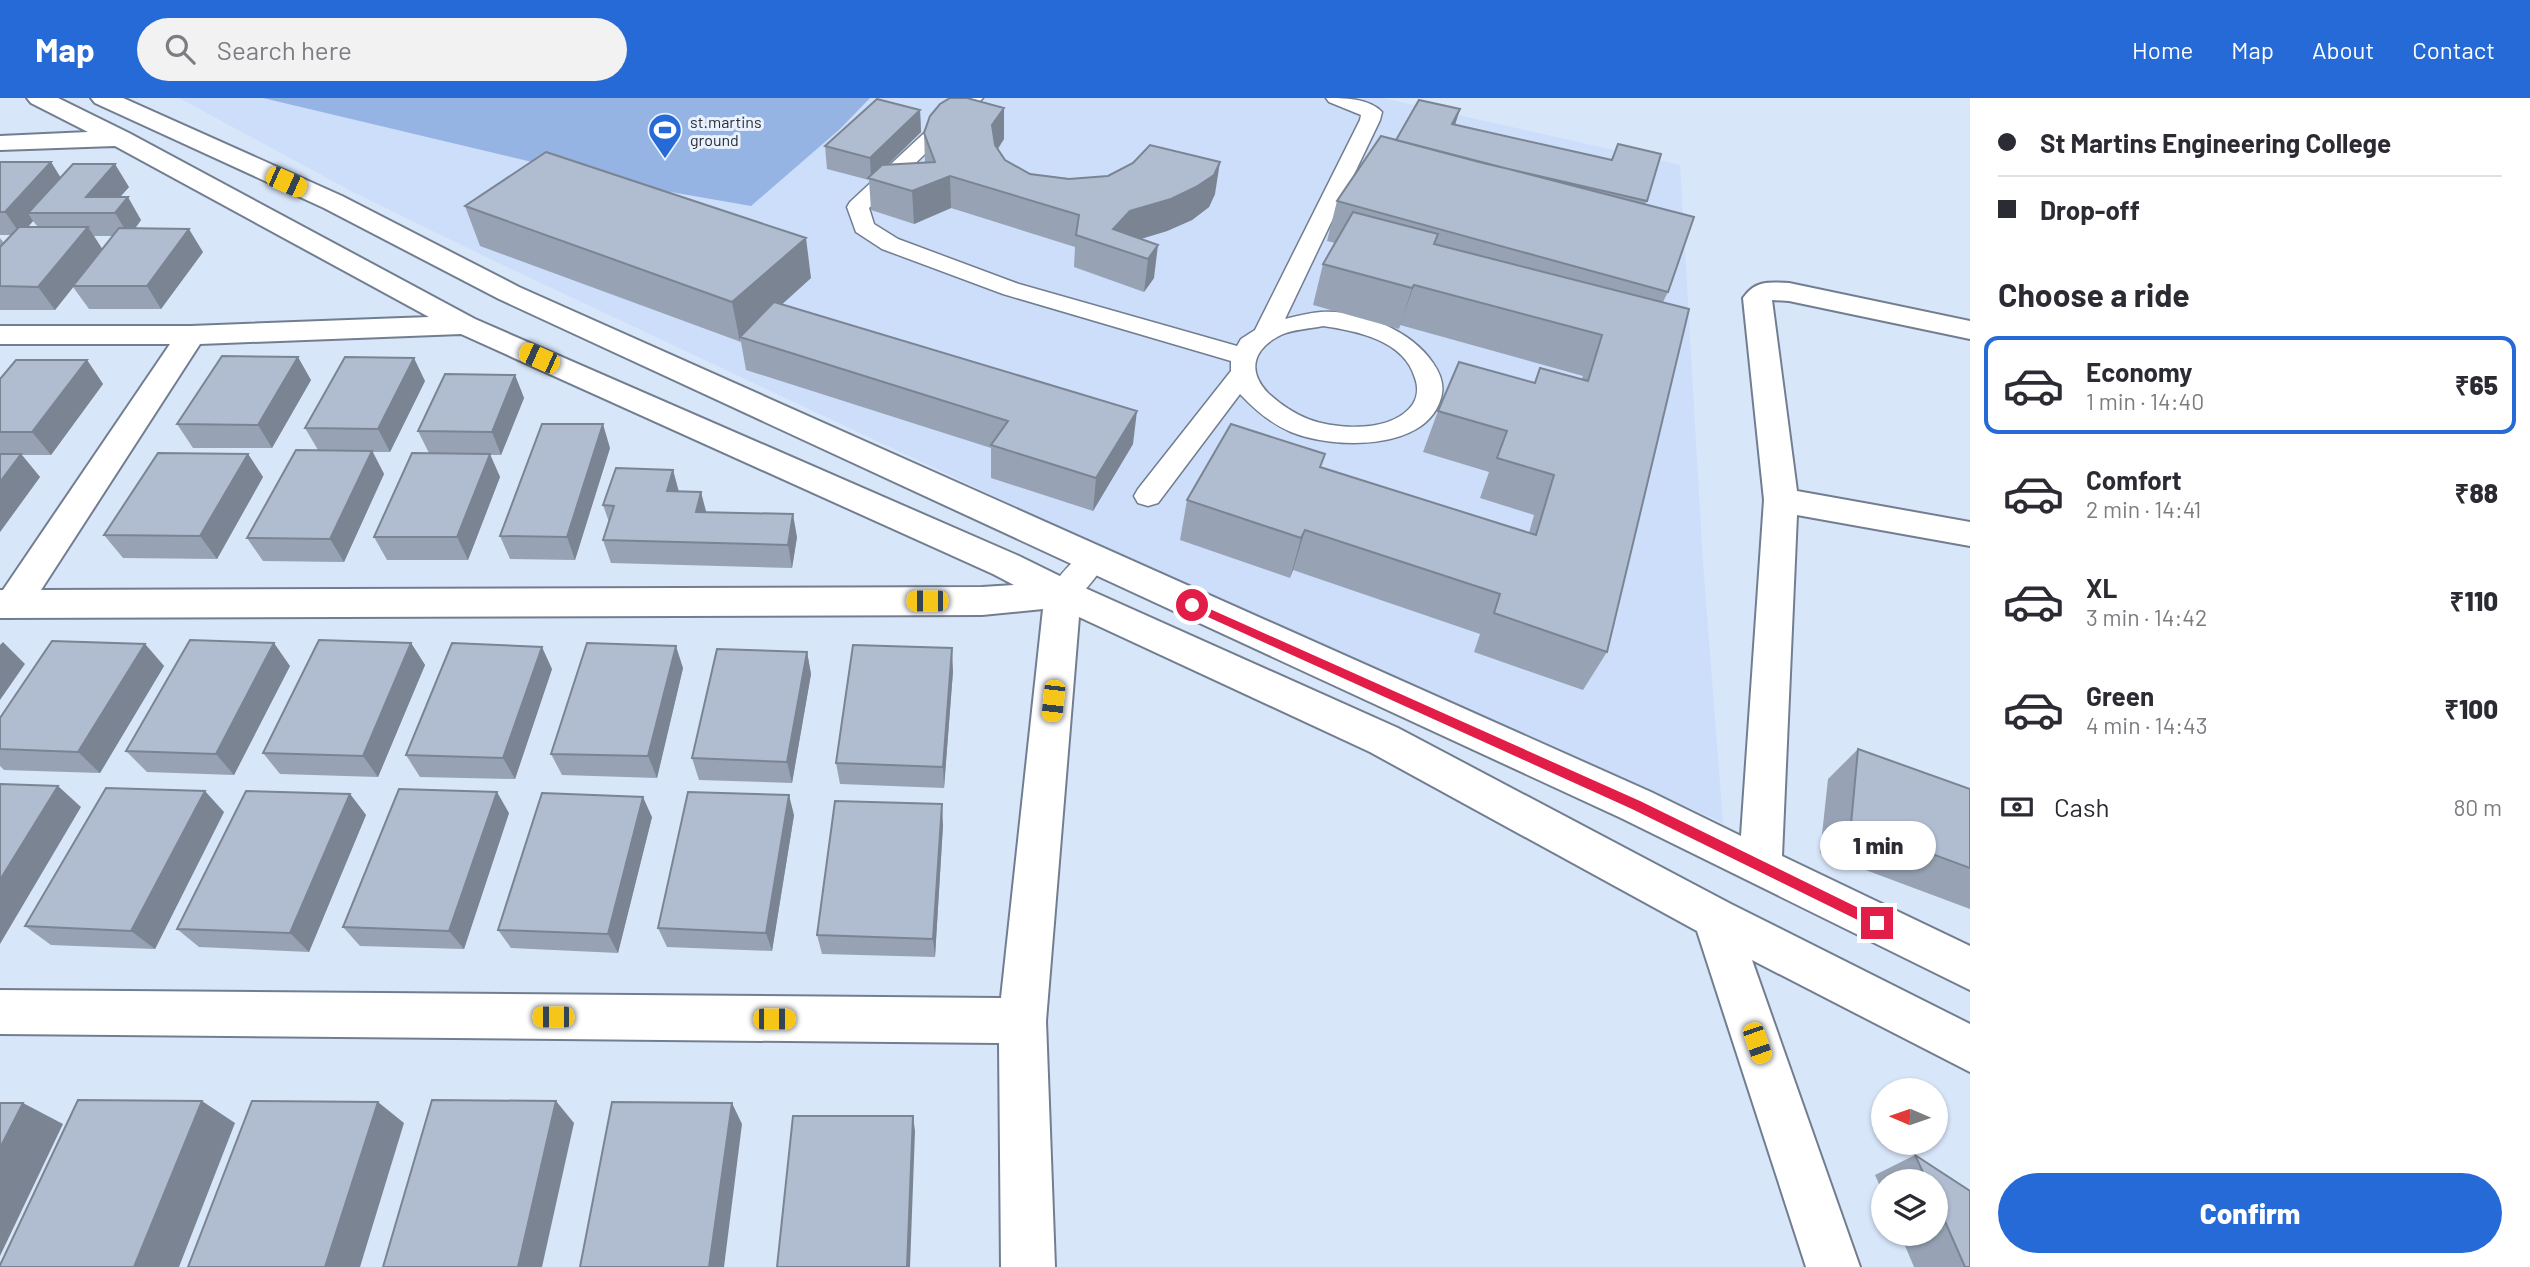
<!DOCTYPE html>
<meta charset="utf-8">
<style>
:root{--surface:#fff;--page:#f2f2f3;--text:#2b2b33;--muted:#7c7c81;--line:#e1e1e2;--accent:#256ad6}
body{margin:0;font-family:Barlow,sans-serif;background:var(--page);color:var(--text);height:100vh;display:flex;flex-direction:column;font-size:26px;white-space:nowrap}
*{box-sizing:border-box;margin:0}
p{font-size:23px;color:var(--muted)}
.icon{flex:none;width:38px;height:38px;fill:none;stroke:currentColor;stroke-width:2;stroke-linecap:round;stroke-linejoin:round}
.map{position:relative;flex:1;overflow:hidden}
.panel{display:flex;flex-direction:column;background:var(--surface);width:560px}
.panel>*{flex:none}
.top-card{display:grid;align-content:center;height:154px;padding:0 28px;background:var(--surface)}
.needle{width:46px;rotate:272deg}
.fabs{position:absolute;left:1871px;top:980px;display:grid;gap:14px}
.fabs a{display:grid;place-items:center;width:77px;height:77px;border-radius:50%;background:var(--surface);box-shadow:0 2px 5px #0004;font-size:35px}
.end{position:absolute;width:32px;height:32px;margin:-16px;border:9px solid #e11d48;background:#fff;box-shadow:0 0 0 4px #fff}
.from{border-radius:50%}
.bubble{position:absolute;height:49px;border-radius:24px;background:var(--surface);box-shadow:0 2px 5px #0004;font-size:23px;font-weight:800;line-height:49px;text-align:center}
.car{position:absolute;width:21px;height:42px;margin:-21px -10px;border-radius:9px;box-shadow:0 0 5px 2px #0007;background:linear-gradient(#f5c518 24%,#345 0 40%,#f5c518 0 76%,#345 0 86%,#f5c518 0)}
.top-card b{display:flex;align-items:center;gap:24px;height:66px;font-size:26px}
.top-card b+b{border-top:2px solid var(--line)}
.top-card i{width:18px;height:18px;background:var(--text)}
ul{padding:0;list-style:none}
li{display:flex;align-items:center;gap:21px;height:98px;margin:0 14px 10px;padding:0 14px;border:4px solid transparent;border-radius:14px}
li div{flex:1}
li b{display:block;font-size:26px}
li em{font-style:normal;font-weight:800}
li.active{border-color:var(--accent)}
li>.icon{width:63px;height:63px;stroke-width:1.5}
h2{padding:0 28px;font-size:32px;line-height:84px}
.pay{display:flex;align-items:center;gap:18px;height:77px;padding:0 28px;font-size:26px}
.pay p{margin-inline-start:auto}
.action{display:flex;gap:14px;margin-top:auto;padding:14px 28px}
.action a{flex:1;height:80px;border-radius:42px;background:var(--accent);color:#fff;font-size:28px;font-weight:800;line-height:80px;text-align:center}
header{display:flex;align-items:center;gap:42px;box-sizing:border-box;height:98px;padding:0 35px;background:var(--accent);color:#fff}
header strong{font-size:33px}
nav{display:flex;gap:38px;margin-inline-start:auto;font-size:24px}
.search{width:490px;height:63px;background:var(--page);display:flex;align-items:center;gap:18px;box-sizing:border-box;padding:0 24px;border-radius:38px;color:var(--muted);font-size:26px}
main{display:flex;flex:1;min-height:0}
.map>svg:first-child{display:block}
.built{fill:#cddefa}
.green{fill:#95b4e4}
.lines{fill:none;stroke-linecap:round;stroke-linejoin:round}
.service-casing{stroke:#727e90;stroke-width:3}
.minor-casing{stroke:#727e90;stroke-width:4}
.service{fill:#fff;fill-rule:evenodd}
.minor{fill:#fff;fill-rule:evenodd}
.wall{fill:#97a3b4;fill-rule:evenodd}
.shaded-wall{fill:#7b8492}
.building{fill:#b0bdd1;stroke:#7b8492;stroke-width:2}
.route{fill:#e11d48}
.labels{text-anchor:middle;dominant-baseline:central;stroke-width:6;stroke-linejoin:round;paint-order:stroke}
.far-poi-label{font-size:16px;fill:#292e36;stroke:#eaf2ff;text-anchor:start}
</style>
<header>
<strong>Map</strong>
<div class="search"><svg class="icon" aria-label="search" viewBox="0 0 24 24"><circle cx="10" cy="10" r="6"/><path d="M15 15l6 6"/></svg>Search here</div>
<nav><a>Home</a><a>Map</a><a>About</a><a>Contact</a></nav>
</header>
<main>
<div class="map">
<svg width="1970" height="1169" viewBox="0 0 1970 1169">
<rect width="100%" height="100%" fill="#d8e6fa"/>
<path class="built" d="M179 0H1383L1680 67 1703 465 1723 725 1015 408 490 161 351 93Z"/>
<path class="green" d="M263 0H870L840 31 751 108 625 86Z"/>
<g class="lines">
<g class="service-casing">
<path id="service" d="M962 0H983L869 110 874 126 898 141 1019 186 1237 248 1241 241 1255 232 1360 22 1361 17 1329 4 1326 0C1344 0 1369 0 1382 14L1380 22 1285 221C1297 218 1309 215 1321 214 1360 211 1412 233 1433 265 1440 275 1445 287 1441 300 1426 354 1332 351 1291 334 1270 325 1255 312 1240 296L1158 405 1148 408 1138 405 1134 398 1138 391 1231 273V263L1003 196 882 151 856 134 847 109 850 104ZM1323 228C1357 233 1404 242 1415 280 1418 288 1418 298 1413 306 1393 335 1337 332 1308 321 1293 315 1280 306 1268 295 1246 272 1254 250 1281 237 1293 231 1310 231 1323 228Z
M1093 451 1103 455 1107 462C1101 473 1077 506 1064 507 1062 507 1054 504 1053 504L1048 496C1057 480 1075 457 1093 451Z"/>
</g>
<g class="minor-casing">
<path id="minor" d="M27 0H58L129 35 475 221 1019 458 1076 486 1398 630 1731 806 1970 926V974L1752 862 1860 1169H1806L1697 833 1370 654 1079 519 1046 923 1055 1169H1001L999 945 0 936V892L1001 900 1043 511 982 517 0 520V492H3L170 246H0V228H191L429 219 115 48 0 52V38L88 34 31 5ZM461 236 993 476 1014 487 982 489 41 492 200 246Z
M91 0H123L342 98 519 189 1651 694 1741 738 1764 402 1743 200C1755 182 1769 184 1789 185L1970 223V241L1789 203 1772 202 1797 393 1970 424V448L1797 417 1782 758 1970 848V892L1621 720 499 201 324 110 95 5Z"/>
</g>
<use href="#service" class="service"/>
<use href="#minor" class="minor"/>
</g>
<path class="wall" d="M1004 10V41L998 51 1005 62 1030 76 1215 96 1209 109 1192 122 1167 133 1141 141 1154 180 1144 194 1074 169 1075 149 951 110 914 126 871 112 869 82 827 71 825 48 920 12 921 34 888 67 925 65 924 35Z
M1460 11 1455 27 1611 62 1618 46 1647 103 1645 106 1668 194 1663 204 1607 554 1583 592 1474 554 1480 536 1293 472 1290 480 1180 442 1187 402 1321 369 1529 435 1534 417 1480 400 1489 374 1423 354 1438 313 1534 285 1540 270 1581 282 1583 278 1400 227 1399 231 1313 207 1323 166 1335 145 1327 143 1337 103 1396 42Z
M0 64H51L61 80 129 89 120 99 141 122 135 131 203 154 161 211H89L73 189 55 212H0V140L4 145 11 137H0ZM33 123 38 129H28ZM94 138H113L102 151Z
M465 108 811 180 782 206 1133 346 1093 413 991 380V350L746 272 741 244 480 148Z
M87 262 103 286 51 357H22L40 379 0 434V281Z
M515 277 524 300 501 357H490L500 379 468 462H387L374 439 429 355 418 333Z
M311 282 272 350H193L177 326Z
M425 283 390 354H373L384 376 344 464 263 463 247 440 318 352 305 330Z
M610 350 575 462 510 461 500 438Z
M248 356 263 379 217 461 123 460 104 437Z
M673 372 679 394 706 414 797 439 792 470 611 465 603 442 609 424 603 407Z
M411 545 425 567 378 679 280 676 263 655Z
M145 546 164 568 100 675 4 672 0 668V620Z
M807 554 811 576 792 685 699 682 692 660Z
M290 568 234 677 147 674 126 653Z
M683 570 657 680 562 677 551 656Z
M552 571 515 681 420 679 406 657Z
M953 573 944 690 840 686 836 665Z
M1858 651 1970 691V811L1820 755 1828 681Z
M350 696 366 717 309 854 199 849 177 831Z
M224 714 155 851 51 847 25 828Z
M509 715 464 851 360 848 343 829Z
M794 717 772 853 667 849 658 830Z
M652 719 618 855 511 850 498 832Z
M943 727 935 859 822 856 817 837Z
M1915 1057 1970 1093V1169H1914L1900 1136H1936V1083H1883V1095L1875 1077Z"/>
<path class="shaded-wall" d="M1004 10V41L992 59V27Z
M1460 11 1450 42 1452 26Z
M920 12 921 34 873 81H871L870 60Z
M51 64 65 87 28 115 33 123 21 137 5 114Z
M1220 64 1215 96 1209 109 1192 122 1167 133 1127 145 1113 131 1130 113Z
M115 66 129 89 106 115 86 99Z
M950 78 951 110 914 126 912 93Z
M128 99 141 122 129 138 115 115Z
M88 129 103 152 55 212 38 189Z
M189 131 203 154 161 211 147 188Z
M806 140 811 180 745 240 740 239V244L732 204Z
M1158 147 1154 180 1144 194 1148 161Z
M1414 187 1400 227 1399 231 1412 190Z
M298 259 311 282 272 350 258 327Z
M414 260 425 283 390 354 378 331Z
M87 262 103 286 51 357 32 334Z
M515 277 524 300 501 357 492 334Z
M1137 313 1133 346 1093 413 1096 380Z
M603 326 610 350 575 462 567 439Z
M372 353 384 376 344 464 330 441Z
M21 356 40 379 0 434V384Z
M248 356 263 379 217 461 200 438Z
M490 356 500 379 468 462 457 439Z
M673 372 679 395 667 393Z
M701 394 707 417 696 414Z
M793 416 797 439 792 470 788 447Z
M1305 432 1293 472 1290 480 1301 440Z
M3 544 25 566 0 602V547Z
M274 545 290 568 234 677 216 656Z
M411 545 425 567 378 679 363 658Z
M145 546 164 568 100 675 78 654Z
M676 548 683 570 657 680 648 658Z
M542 549 552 571 515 681 503 660Z
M952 550 953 573 944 690 943 669Z
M807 554 811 576 792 685 787 664Z
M58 688 81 709 0 846V782Z
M205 693 224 714 155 851 131 833Z
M497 694 509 715 464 851 449 833Z
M350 696 366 717 309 854 290 835Z
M789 697 794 717 772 853 766 835Z
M643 699 652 719 618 855 608 836Z
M942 706 943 727 935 859 933 841Z
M202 1003 235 1025 179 1169H134Z
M556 1003 574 1025 542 1169H518Z
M378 1004 404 1025 360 1169H325Z
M23 1005 63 1026 0 1158V1050Z
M732 1005 742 1026 724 1169H709Z
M913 1018 915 1033 910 1169H907Z"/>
<path class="building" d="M950 0H967L1004 10 992 27 995 47 1005 62 1030 76 1069 81 1108 78 1133 65 1150 47 1220 64 1214 77 1196 89 1171 101 1130 113 1113 131 1158 147 1148 161 1076 137 1079 117 950 78 912 93 868 80 882 67 935 64 924 35 930 18 940 6Z
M877 1 920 12 870 60 825 48Z
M1419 2 1460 11 1452 26 1612 62 1618 46 1661 56 1647 103 1483 65 1396 42Z
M1381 38 1694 119 1668 194 1337 103Z
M546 54 806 140 732 204 465 108Z
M0 64H51L5 114H0Z
M73 66H115L86 99H128L115 115H28Z
M1353 114 1438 136 1434 146 1689 211 1607 554 1494 515 1500 496 1305 432 1301 440 1187 402 1231 326 1325 356 1320 369 1536 437 1554 377 1497 360 1507 333 1438 313 1459 264 1535 285 1540 270 1588 283 1602 237 1414 187 1412 190 1323 166Z
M19 129H88L38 189 0 188V149Z
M119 130 189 131 147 188H73Z
M774 204 1137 313 1096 380 991 347 1008 323 740 239Z
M222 258 298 259 258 327 177 326Z
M345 259 414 260 378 331 305 330Z
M16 262H87L32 334H0V281Z
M445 276 515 277 492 334 418 333Z
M542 326H603L567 439 500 438Z
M296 352 372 353 330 441 247 440Z
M158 355 248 356 200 438 104 437Z
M412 355 490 356 457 439H374Z
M0 356H21L0 384Z
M616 370 673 372 667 393 701 394 696 414 793 416 788 447 603 442 614 408 603 407Z
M190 542 274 545 216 656 126 653Z
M319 542 411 545 363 658 263 655Z
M52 543 145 546 78 654 0 651V620Z
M452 545 542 549 503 660 406 657Z
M587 545 676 548 648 658 551 656Z
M853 547 952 550 943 669 836 665Z
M717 551 807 554 787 664 692 660Z
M1858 651 1970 691V770L1851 726Z
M0 686 58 688 0 782Z
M106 690 205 693 131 833 25 828Z
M399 691 497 694 449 833 343 829Z
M246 693 350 696 290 835 177 831Z
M688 694 789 697 766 835 658 830Z
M542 695 643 699 608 836 498 832Z
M835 703 942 706 933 841 817 837Z
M78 1002 202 1003 134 1169H0V1167Z
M432 1002 556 1003 518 1169H383Z
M252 1003 378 1004 325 1169H188Z
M612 1004 732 1005 709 1169H580Z
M0 1005H23L0 1050Z
M793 1018H913L907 1169H777Z
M1915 1057 1970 1093V1169H1965L1936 1103V1083H1927Z"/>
<path class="route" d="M1192 503 1640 703 1881 821V829H1872L1632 711 1188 510 1187 507Z"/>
<defs>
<g id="stadium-pin" transform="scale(1.75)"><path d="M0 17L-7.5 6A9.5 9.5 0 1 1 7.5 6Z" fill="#256ad6" stroke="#eaf2ff"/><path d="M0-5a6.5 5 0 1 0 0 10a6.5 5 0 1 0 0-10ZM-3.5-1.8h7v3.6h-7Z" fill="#fff"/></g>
</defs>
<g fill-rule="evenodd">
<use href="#stadium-pin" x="665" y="32"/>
</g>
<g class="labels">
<g class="far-poi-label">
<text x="690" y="23">st.martins<tspan x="690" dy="18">ground</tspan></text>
</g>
</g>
</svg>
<div class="fabs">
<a><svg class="needle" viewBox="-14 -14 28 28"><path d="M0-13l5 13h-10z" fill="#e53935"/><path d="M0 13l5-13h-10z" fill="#7c7c81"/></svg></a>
<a><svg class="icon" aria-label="layers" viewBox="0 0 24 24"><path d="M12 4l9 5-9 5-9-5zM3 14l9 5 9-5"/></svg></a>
</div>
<i class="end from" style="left:1192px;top:507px"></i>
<i class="end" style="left:1877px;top:825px"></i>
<div class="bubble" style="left:1820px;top:723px;width:116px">1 min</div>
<i class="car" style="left:286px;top:84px;rotate:114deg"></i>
<i class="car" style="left:539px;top:260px;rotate:294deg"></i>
<i class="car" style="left:927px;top:503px;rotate:270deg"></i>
<i class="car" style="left:1053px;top:603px;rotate:186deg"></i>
<i class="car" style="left:553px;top:919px;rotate:270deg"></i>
<i class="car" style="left:774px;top:921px;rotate:90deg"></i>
<i class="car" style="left:1757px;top:945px;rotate:161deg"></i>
</div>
<section class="panel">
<div class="top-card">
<b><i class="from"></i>St Martins Engineering College</b>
<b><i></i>Drop-off</b>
</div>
<h2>Choose a ride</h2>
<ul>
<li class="active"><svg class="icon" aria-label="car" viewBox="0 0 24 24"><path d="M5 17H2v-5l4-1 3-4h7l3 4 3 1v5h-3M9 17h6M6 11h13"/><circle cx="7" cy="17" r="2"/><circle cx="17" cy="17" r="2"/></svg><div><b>Economy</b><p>1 min · 14:40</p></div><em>₹65</em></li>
<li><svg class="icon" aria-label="car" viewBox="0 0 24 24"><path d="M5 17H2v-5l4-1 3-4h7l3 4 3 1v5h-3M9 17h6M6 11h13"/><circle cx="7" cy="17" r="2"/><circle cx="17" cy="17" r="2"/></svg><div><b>Comfort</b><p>2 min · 14:41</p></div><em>₹88</em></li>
<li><svg class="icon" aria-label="car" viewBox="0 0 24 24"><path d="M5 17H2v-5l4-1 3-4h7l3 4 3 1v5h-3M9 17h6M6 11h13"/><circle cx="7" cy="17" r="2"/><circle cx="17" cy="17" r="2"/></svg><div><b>XL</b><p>3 min · 14:42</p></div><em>₹110</em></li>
<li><svg class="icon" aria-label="car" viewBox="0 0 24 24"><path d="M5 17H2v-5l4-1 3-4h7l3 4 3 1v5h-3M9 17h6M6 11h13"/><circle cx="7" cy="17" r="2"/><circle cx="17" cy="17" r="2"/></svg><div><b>Green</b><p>4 min · 14:43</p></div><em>₹100</em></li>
</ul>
<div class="pay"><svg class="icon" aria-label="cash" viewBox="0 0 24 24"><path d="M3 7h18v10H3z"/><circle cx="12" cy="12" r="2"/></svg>Cash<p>80 m</p></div>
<div class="action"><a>Confirm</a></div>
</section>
</main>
